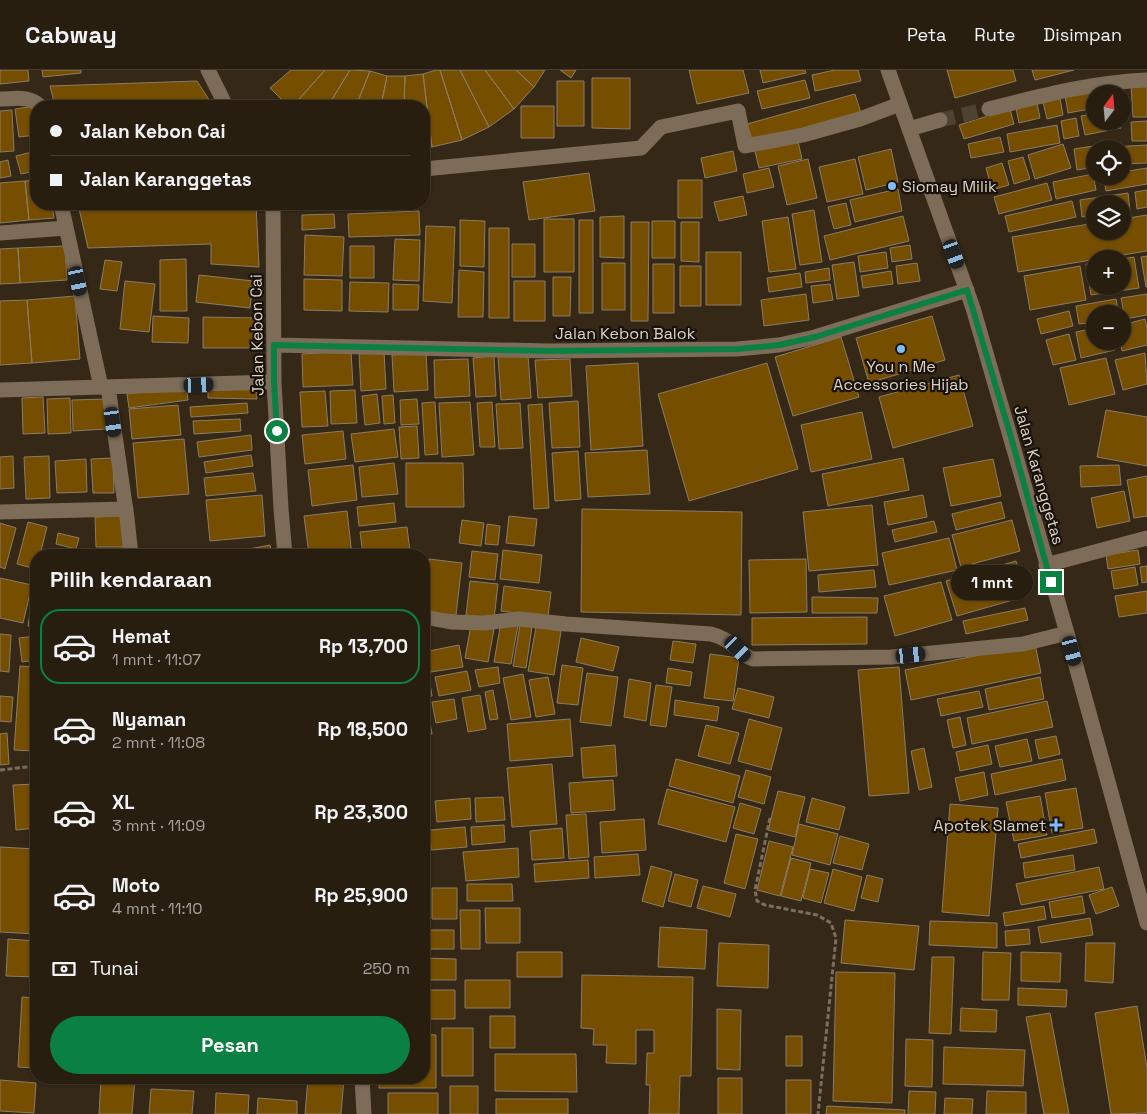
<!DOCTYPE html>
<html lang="id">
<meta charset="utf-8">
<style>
:root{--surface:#281e10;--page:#342b1e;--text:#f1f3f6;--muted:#a5a29f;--line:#443c30;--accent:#0b8043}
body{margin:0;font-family:"Space Grotesk",sans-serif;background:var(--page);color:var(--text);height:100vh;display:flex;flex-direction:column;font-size:19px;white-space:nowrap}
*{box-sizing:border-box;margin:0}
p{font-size:16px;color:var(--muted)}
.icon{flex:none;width:28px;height:28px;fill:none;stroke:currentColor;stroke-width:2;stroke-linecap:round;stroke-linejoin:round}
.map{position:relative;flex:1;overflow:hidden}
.sheet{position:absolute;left:30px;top:479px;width:400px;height:535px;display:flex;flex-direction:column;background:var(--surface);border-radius:20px;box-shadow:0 1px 4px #0004,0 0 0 1px var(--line)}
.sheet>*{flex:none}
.guide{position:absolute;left:30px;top:30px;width:400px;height:110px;border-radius:20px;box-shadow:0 1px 4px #0004,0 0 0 1px var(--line);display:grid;align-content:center;height:110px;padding:0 20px;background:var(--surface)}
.needle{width:32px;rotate:16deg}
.controls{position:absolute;left:1086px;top:15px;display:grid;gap:10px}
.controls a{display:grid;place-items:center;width:45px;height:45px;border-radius:50%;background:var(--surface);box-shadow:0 1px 4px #0004,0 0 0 1px var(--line);font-size:25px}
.end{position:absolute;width:22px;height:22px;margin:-11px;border:6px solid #0b8043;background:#fff;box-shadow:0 0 0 2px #fff}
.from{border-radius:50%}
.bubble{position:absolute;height:35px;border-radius:18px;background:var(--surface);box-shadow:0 1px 4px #0004,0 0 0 1px var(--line);font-size:16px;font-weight:700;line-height:35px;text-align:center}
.car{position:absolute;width:15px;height:30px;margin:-15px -8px;border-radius:6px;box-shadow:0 0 4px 1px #0007;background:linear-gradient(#222 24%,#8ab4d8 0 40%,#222 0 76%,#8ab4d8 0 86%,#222 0)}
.guide b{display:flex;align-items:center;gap:18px;height:48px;font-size:19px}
.guide b+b{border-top:1px solid var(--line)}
.guide i{width:12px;height:12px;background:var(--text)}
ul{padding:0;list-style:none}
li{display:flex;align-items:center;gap:15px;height:75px;margin:0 10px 8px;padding:0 10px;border:2px solid transparent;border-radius:20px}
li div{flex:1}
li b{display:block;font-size:19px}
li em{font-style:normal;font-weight:700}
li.active{border-color:var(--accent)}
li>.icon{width:45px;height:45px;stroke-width:1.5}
h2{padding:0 20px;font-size:22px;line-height:60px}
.pay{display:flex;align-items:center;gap:12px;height:55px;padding:0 20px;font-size:19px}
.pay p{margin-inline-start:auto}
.cta{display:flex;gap:10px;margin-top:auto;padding:10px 20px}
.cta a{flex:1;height:58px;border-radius:30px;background:var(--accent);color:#fff;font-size:20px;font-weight:700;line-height:58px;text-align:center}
header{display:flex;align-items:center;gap:30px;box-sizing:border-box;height:70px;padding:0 25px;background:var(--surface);border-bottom:1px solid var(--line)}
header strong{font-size:24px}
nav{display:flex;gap:28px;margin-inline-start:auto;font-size:18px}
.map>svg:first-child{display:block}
.building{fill:#764e00;stroke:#8b7c67}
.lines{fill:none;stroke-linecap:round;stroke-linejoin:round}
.minor-tunnel{stroke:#4e4231;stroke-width:15;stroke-dasharray:15 8;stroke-linecap:butt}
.path{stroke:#796e5f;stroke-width:3;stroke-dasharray:5 2.5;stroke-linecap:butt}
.minor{stroke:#7c6c58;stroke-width:15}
.route{stroke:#0b8043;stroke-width:6}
.poi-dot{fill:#81bcfa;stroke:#18120a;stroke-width:2}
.labels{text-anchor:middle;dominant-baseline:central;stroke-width:4.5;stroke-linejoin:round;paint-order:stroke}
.poi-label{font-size:16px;fill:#dbd3c7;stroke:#18120a;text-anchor:start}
.street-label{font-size:16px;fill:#dbd3c7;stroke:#18120a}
</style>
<header>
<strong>Cabway</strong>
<nav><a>Peta</a><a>Rute</a><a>Disimpan</a></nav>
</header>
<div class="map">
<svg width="1147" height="1044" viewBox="0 0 1147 1044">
<rect width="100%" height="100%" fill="#352816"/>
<path class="building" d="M0 0H28L29 11 0 14Z
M42 0H81V3L43 7Z
M291 0H325L293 36H288L270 18Z
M325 0H350L328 36H293Z
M350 0 370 1 356 36H328Z
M436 0H440L462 70 432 77 423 4Z
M440 0H460L489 57 462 70Z
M460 0H485L514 39 489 57Z
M485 0H516L534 17 514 39Z
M516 0H545L534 17Z
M560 0H576L571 8Z
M689 0H743L749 23 697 34Z
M760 0H805L806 3 763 13Z
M835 0H858L861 11 815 21 812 5Z
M947 0H1013L1016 11 955 28Z
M1032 0H1074L1035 10Z
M370 1 387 6 381 36H356Z
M423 4 432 77 424 78V36H404L405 6Z
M387 6H405L404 36H381Z
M592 8H630V59L592 58Z
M805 10 810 28 762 39 757 21Z
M197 11 213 36H55L50 16Z
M557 11H584V56H557Z
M1147 13V47H1133L1131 14Z
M1120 15 1122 24H1095V38L1068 43 1065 25Z
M855 24 861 43 753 73 747 54Z
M1060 28 1063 45 1047 49 1043 32Z
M1037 33 1040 48 1019 53 1016 38Z
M35 36 36 65 19 67 15 39Z
M521 36H554V68H521Z
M1010 39 1014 54 964 69 959 55Z
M12 40 14 81 0 82V41Z
M1095 43V51H1120L1121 58 1085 65 1081 46Z
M1076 48 1079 66 1064 69 1061 51Z
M1147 51V71H1132L1131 52Z
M1057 55 1060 73 1010 82 1007 64Z
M797 67 802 89 759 98 754 77Z
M1000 67 1004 82 971 88 968 74Z
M1063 74 1071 98 1035 109 1028 85Z
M1105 74 1106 79H1095V97L1077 100 1074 79Z
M1147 75V93L1122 94V79H1113V77Z
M891 79 898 112 866 120 858 87Z
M36 81V101L21 104 16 86Z
M733 81 737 101 705 108 701 88Z
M1023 87 1030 109 1014 114 1008 91Z
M808 89 817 128 787 135 778 96Z
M855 89 863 124 827 132 819 97Z
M8 90 11 106 0 108V92Z
M1002 93 1009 115 992 120 986 98Z
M769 98 774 117 747 123 743 104Z
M1147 98V114L1106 121 1103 106H1122V102Z
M589 103 595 141 529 150 523 112Z
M1093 104 1096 120 1056 129 1053 112Z
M36 110V134H52L54 148 29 150 25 111Z
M678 110H702V148H678Z
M25 111 29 150 0 153V113Z
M1047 113 1052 130 999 144 994 127Z
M898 119 902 141 855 152 850 130Z
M1147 120V137L1137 139 1135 122Z
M1128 123 1130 140 1122 141V134H1095V145L1082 147 1080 130Z
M743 126 747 145 719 151 714 132Z
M1072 131 1076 147 1009 162 1005 146Z
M846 133 851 155 834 159 828 137Z
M78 134H256L259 197 211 194V174L88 178Z
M303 134H361V136L303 139Z
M371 134H414V137L372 139Z
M814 140 822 192 800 195 792 144Z
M419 141 420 165 349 167 348 144Z
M334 144 335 158 302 160V145Z
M1147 145V181L1018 202 1012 167 1095 153V161H1122V149Z
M624 146V188L600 187V147Z
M903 146 909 171 830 190 824 166Z
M788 147 796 199 769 202 762 151Z
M544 149H574V202H544Z
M460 150 485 151 484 197 460 196Z
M579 150H593V243H579Z
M652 151H675V188H652Z
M631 152H649L648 251H631Z
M681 152H699V192L681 191Z
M426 156 455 157 452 233 423 231Z
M489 158H509V248H489Z
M305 165 344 167 342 206 304 205Z
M395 169 420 170 419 211 393 210Z
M512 174H535V207H512Z
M910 175 912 189 892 192 890 178Z
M65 176 67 210 20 213 18 178Z
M350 176H374V208H350Z
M18 178 20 213 0 214V179Z
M706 182H741V235H706Z
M886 182 888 198 860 202 858 186Z
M1147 186V217H1146L1141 187Z
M1134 187 1139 218 1091 225 1086 194 1095 193V216H1122V189Z
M186 189 187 241H160V190Z
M105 190 122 192 117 221 100 219Z
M854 192 859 226 837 229 832 195Z
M602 193H625V240H602Z
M917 193 920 211 898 214 896 196Z
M653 194H674V243H653Z
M680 196H701V236H680Z
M1080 196 1086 230 1030 240 1024 206Z
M829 198 830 210 806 213 805 202Z
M459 200 484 202 483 247H458Z
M891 201 893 214 863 218 861 206Z
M800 203 802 217 769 222 767 208Z
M199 205 253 211 250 238 196 232Z
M553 207H571L570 246H553Z
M304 209 342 210V241L304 240Z
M125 211 155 214 149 262 120 259Z
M514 211H545V251H514Z
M350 212 389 213 388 242 349 241Z
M393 214 419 215 418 240H393Z
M830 214 833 230 813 233 811 216Z
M806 224 809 250 764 256 761 230Z
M1147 224V245L1125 249 1121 228Z
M75 226 80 289 32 293 27 230Z
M1116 229 1119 244H1095V252L1079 254 1076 236Z
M27 230 32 293 0 295V231Z
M1069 241 1073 256 1041 264 1037 249Z
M153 246 189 248 188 273 152 272Z
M932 246 945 290 869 313 856 268Z
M203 247 259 248V278H203Z
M1145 249 1147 258V275L1122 281 1120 271H1122V255Z
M1095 258V271H1113L1115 280 1081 288 1076 262Z
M1069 264 1076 290 1053 295 1046 270Z
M841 267 859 327 793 346 775 287Z
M351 281 353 315 303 317 302 284Z
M384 281 386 319 361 321 359 283Z
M426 283 428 320 394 322 392 285Z
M1145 283 1147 314 1123 320 1115 290Z
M528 285 531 328 501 330 498 286Z
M494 286 496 326 476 327 473 288Z
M1106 288 1115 324 1069 335 1060 298Z
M468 289 470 326 435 328 434 290Z
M570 289 572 326 538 328 535 290Z
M638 293 643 376 591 380 586 296Z
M767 293 798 399 689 431 658 324Z
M959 305 973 356 893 378 879 327Z
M208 315 257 316V329L208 328Z
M186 316 188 330 129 338 127 324Z
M355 320 357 353 331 354 330 321Z
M325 321 328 356 302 357 300 322Z
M377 324 380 353 365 355 362 326Z
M393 325 395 353 384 354 382 326Z
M43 327 45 363 23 364 22 328Z
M70 328 71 363 48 364 47 329Z
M107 329 108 359 73 361 72 330Z
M417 329 419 354 401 355 400 330Z
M578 331 580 377 552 378 549 333Z
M435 332 438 384 425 385 422 333Z
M470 332 474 385 442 387 439 333Z
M492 332 495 377H480L477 333Z
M247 333 248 343 191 347 190 337Z
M520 333 523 378 499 379 496 334Z
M542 334 549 438 534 439 528 335Z
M178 335 181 365 132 369 129 339Z
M1106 340 1147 347V396L1097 387Z
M862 342 872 389 811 402 801 355Z
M240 349 241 361 194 364 193 351Z
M417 356 419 388 401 389 399 357Z
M394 359 398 387 355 392 351 364Z
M343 361 346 389 305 394 302 365Z
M251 365 252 380 199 387 197 372Z
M184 369 189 424 138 428 133 373Z
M647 380 650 424 588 427 585 383Z
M578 381 581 429 555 431 552 383Z
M251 385 253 396 206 403 204 392Z
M13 386 14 418 0 419V387Z
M49 386 50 428 26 429 24 387Z
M113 388 114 423H93L91 389Z
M903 388 909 420 828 436 822 404Z
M86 389 87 422 57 423 55 391Z
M993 389 1001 426 951 436 943 398Z
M394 393 398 424 362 427 359 397Z
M406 393H463L464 437H406Z
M353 395 357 430 312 436 308 400Z
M1119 395 1121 415 1081 417 1080 396Z
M253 403 256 421 206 426 204 408Z
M1147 406V446L1134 448 1127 410Z
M1124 421 1130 451 1097 458 1091 428Z
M262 425 265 466 210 471 206 430Z
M923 425 927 447 888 455 884 432Z
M1001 432 1005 448 956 460 952 444Z
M394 433 396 452 359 456 357 437Z
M872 435 878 495 809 501 803 442Z
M582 439 742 442 741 545 581 542Z
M347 441 352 485H309L304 446Z
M123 446 124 477H96L95 447Z
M509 446 537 449 534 476 506 473Z
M462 450 484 453 481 476 459 473Z
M1012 450 1020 481 961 497 952 465Z
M934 451 937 462 895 472 892 460Z
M28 452 47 457 40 485H36V499L17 494Z
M0 453 16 458 5 499 0 497Z
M487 454 500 456 498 475 485 474Z
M407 457 410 482 363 485 360 462Z
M58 463 79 468 76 479 56 474Z
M949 468 957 500 889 515 882 483Z
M270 475 272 485H224L223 484Z
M46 480 59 483V485H45Z
M503 480 542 485 539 513 500 509Z
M1138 480 1140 494 1108 499 1106 485Z
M472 481 498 484 495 510 469 507Z
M212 482 213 485H193Z
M429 489 462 493 456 545 424 542Z
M806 489 807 542 750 543 749 490Z
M1016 491 1027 526 957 546 946 511Z
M1147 496V512L1142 513 1140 497Z
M1135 497 1138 515 1114 519 1111 501Z
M874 500 876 517 819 522 818 505Z
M36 505V557L28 556Z
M0 508 32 515 23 553 0 548Z
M470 511 498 514 494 549 466 545Z
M941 512 952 550 895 566 884 526Z
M504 516 551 522 548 547 501 541Z
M1147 521V543L1119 547 1115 526Z
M812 527 878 528 877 543H812Z
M1025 538 1028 550 966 564 963 551Z
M867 547V574L752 575V548Z
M424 550 431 551 428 577 424 576Z
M501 552 518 555 511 594 494 592Z
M471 555 494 559 488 592 465 588Z
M520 555 532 557 526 598 513 596Z
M536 557 561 561 554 605 528 601Z
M0 564 11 565 9 602 0 601Z
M36 566V590L22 592 19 568Z
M581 568 619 577 613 601 576 592Z
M673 571 696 574 693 593 670 590Z
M1035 574 1041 603 911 630 905 600Z
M459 575 463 597 424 603V582Z
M710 584 739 588 733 631 704 628Z
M562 595 583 598 578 635 557 633Z
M20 596 36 597V627L33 681 14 680Z
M498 597 500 613 479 617 475 600Z
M899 597 909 723 869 726 858 600Z
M668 598 692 602 690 616 666 613Z
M467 601 471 620 439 626 435 607Z
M587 603 618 607 611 656 580 652Z
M523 604 531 647 511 650 503 608Z
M429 607 432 626 424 628V608Z
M548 607 555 644 536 647 529 610Z
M1040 607 1044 629 989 640 985 619Z
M629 609 651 613 646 651 624 647Z
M656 615 672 617 666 657 650 655Z
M738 618 774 627 769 648 732 639Z
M493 620 498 649 490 650 485 622Z
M979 621 983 637 941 646 937 629Z
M480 625 486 659 468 662 462 628Z
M0 626 13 627 11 652 0 651Z
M454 629 457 649 436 653 432 632Z
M675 630 719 637 717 651 674 645Z
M424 631H426L432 664 424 666Z
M1047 631 1053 657 972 674 967 648Z
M960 647 966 675 953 678 947 650Z
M570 649 573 686 510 691 507 654Z
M749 649 782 658 771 700 738 691Z
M706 655 739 663 730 694 698 686Z
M7 663 9 694 0 695V664Z
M1056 666 1060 684 1039 689 1035 670Z
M1027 669 1032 691 1000 697 995 676Z
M615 675 617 706 583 708 581 678Z
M988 675 992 694 960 701 956 682Z
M924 678 932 717 919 720 911 681Z
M676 689 740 706 733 733 669 716Z
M1062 689 1066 710 995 725 991 704Z
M552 694 557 754 512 757 507 698Z
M746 700 771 707 764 734 738 727Z
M984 702 988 725 960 731 955 708Z
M613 710 615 740 571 743 569 713Z
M36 714V758L16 760 13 715Z
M1076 718 1083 758 1052 763 1045 723Z
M667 719 735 737 726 772 658 754Z
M778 721 805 727 795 767 768 760Z
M1040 726 1047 765 1014 771 1006 732Z
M503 727 505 750 476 752 475 728Z
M470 728 471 749 437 752 435 731Z
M812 728 845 737 839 760 806 752Z
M740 733 761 739 754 764 733 758Z
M950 734 998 738 989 846 942 842Z
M586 744 589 787 569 789 566 745Z
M644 749 646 780 602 783 600 752Z
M799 754 838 764 830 795 792 785Z
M504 755 505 772 472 775 471 757Z
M465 757 467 777 431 780 430 760Z
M562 758 564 788 532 790 530 761Z
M1094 759 1097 773 1021 788 1018 774Z
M736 764 758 769 745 819 724 813Z
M840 766 869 774 862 800 833 793Z
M769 771 793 777 780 826 757 820Z
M0 777 36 779V864L0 862Z
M518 778 519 807 466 811 463 782Z
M638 784 640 805 595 808 594 787Z
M1073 785 1075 800 1025 808 1023 793Z
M791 788 811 793 801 831 781 826Z
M588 790 589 808 535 812 534 794Z
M651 796 672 802 663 837 642 831Z
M1099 797 1104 819 1021 835 1016 814Z
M810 799 829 803 821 833 803 828Z
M833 799 862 807 854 841 824 833Z
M675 804 698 810 691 837 668 831Z
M867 805 883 809 878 832 861 828Z
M467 814H512L513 831H467Z
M703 816 736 824 730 847 697 838Z
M1112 817 1119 836 1096 844 1089 825Z
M432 818H457V849H432Z
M1082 826 1085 843 1052 848 1049 832Z
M1044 836 1046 849 1005 856 1003 843Z
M485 838H520V873H486Z
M460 840H480V879H461Z
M1090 848 1093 865 1041 873 1038 857Z
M845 850 919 856 914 900 841 893Z
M930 851 997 853V878L929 875Z
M660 857 707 860 705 899 658 897Z
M1029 859 1030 874 1006 876 1005 861Z
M424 860H454V879H424Z
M8 869 36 871V907L6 906Z
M719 873 769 875 768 918 717 916Z
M1086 873H1115L1113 913 1085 911Z
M517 882H562V907H517Z
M983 882 1011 883 1009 930H982Z
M1021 882 1061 883 1060 912 1021 911Z
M932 887H954L951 964 929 963Z
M424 888 456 889V910H424Z
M836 902 895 903 892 1033 833 1031Z
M582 905 693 907 691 1006H680L679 1044H649L650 1015H646L647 983H654V960H636V994L606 993 607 975H593L594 959 581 958Z
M465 910H510V938H465Z
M1018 918 1067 920 1066 937 1018 935Z
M424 920H455V949H424Z
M22 927 36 928V998L18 997Z
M1137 936 1147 998V1043L1111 1044 1095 943Z
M961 938 997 940 996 962 960 961Z
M717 939 741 940 740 1000 717 999Z
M1050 943 1069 1044H1044L1026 947Z
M490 946H515V978H490Z
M442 958H473V1006H442Z
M424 964 436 965V1018H379V1008H424Z
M786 966H802V996H786Z
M906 969 933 970 932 1017 905 1016Z
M944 977 1025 980 1023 1016 943 1014Z
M495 984H576L577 1022 495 1021Z
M101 1008H135L132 1044H99Z
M308 1008H344L341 1044H305Z
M718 1008H742V1044H718Z
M0 1010 36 1013 34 1043 0 1041Z
M786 1010H811V1044H786Z
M450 1016H478V1044H450Z
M151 1019 194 1021 192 1044H149Z
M909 1021 936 1022 935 1044H908Z
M987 1021 1026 1022V1044H986Z
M216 1023 249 1025 248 1044H215Z
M388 1023H438V1044H388Z
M258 1028 297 1031V1044H257Z
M945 1028 973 1029 972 1044H944Z
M496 1029H568V1044H496Z
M827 1036 905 1040V1044H826Z"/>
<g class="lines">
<path class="minor-tunnel" d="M940 50 989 39"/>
<path class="path" d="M0 700 36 696
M770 748 755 820 757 831 765 835 817 845 831 853 836 868 818 1044"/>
<path class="minor" d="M208 0 226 36
M888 0 973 238 1067 563 1147 853
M0 29C14 29 29 25 40 36
M989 39C1041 26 1093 12 1147 10
M909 59 940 50
M424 99 641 78 661 57 738 41 745 76 803 65 860 49 900 34
M61 134 101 317
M273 134 274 312 281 439 285 485
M0 163 66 158
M275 275 549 281 737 279 779 275 815 267 967 220
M108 317 127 448 131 485
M0 320 274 312
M0 442 126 439
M1046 495 1147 468
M424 547 451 552 484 553 519 549 566 554 711 564C733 569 735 583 753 589L892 587 1023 574 1067 563
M362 1008 364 1044"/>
</g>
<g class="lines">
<path class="route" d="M277 361 274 312V275L549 281 738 279 779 275 815 267 967 220 1011 367 1051 512"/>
</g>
<g class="poi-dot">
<circle cx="892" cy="116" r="5"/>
<circle cx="901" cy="279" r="5"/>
<path d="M1053.5 747.5h5v5h5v5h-5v5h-5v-5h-5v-5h5z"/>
</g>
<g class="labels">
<g class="poi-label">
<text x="902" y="116">Siomay Milik</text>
<text x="901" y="296" text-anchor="middle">You n Me<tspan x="901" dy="18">Accessories Hijab</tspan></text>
<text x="1046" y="755" text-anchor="end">Apotek Slamet</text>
</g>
<g class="street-label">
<text x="625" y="263">Jalan Kebon Balok</text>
<text transform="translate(257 265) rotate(-91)">Jalan Kebon Cai</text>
<text transform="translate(1039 405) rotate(74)">Jalan Karanggetas</text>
</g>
</g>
</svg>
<div class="controls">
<a><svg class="needle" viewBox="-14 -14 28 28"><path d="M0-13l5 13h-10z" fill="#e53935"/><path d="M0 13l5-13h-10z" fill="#a5a29f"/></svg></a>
<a><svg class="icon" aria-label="locate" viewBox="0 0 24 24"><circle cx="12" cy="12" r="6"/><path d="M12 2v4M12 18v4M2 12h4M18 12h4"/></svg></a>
<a><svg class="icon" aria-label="layers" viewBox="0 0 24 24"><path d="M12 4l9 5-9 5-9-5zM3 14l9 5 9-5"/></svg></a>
<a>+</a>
<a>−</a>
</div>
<i class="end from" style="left:277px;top:361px"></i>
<i class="end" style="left:1051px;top:512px"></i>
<div class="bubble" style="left:951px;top:495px;width:82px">1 mnt</div>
<i class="car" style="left:954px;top:184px;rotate:160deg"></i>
<i class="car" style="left:78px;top:211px;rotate:168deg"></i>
<i class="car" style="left:199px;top:315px;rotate:88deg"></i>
<i class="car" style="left:113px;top:352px;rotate:172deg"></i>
<i class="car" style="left:738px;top:579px;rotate:135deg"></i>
<i class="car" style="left:1072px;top:581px;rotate:165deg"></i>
<i class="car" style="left:911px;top:585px;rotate:84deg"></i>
<div class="guide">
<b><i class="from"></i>Jalan Kebon Cai</b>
<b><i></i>Jalan Karanggetas</b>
</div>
<section class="sheet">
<h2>Pilih kendaraan</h2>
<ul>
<li class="active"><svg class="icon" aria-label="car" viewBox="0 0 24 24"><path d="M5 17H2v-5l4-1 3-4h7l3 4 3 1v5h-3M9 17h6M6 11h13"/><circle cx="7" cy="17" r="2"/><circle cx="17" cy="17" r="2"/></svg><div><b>Hemat</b><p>1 mnt · 11:07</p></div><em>Rp 13,700</em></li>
<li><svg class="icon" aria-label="car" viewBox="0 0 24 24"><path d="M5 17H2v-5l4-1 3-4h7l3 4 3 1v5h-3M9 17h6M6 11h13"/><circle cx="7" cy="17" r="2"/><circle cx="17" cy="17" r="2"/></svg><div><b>Nyaman</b><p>2 mnt · 11:08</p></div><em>Rp 18,500</em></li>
<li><svg class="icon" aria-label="car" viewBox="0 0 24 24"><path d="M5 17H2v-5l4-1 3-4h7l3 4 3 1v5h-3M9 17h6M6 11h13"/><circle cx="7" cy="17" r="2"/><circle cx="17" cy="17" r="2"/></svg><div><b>XL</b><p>3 mnt · 11:09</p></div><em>Rp 23,300</em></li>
<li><svg class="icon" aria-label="car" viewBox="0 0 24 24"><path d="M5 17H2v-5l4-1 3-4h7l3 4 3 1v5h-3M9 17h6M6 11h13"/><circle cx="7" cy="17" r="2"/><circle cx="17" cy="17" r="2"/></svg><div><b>Moto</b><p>4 mnt · 11:10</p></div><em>Rp 25,900</em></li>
</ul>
<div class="pay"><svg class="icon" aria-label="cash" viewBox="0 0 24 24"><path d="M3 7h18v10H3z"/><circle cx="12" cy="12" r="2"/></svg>Tunai<p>250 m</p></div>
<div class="cta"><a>Pesan</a></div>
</section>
</div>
